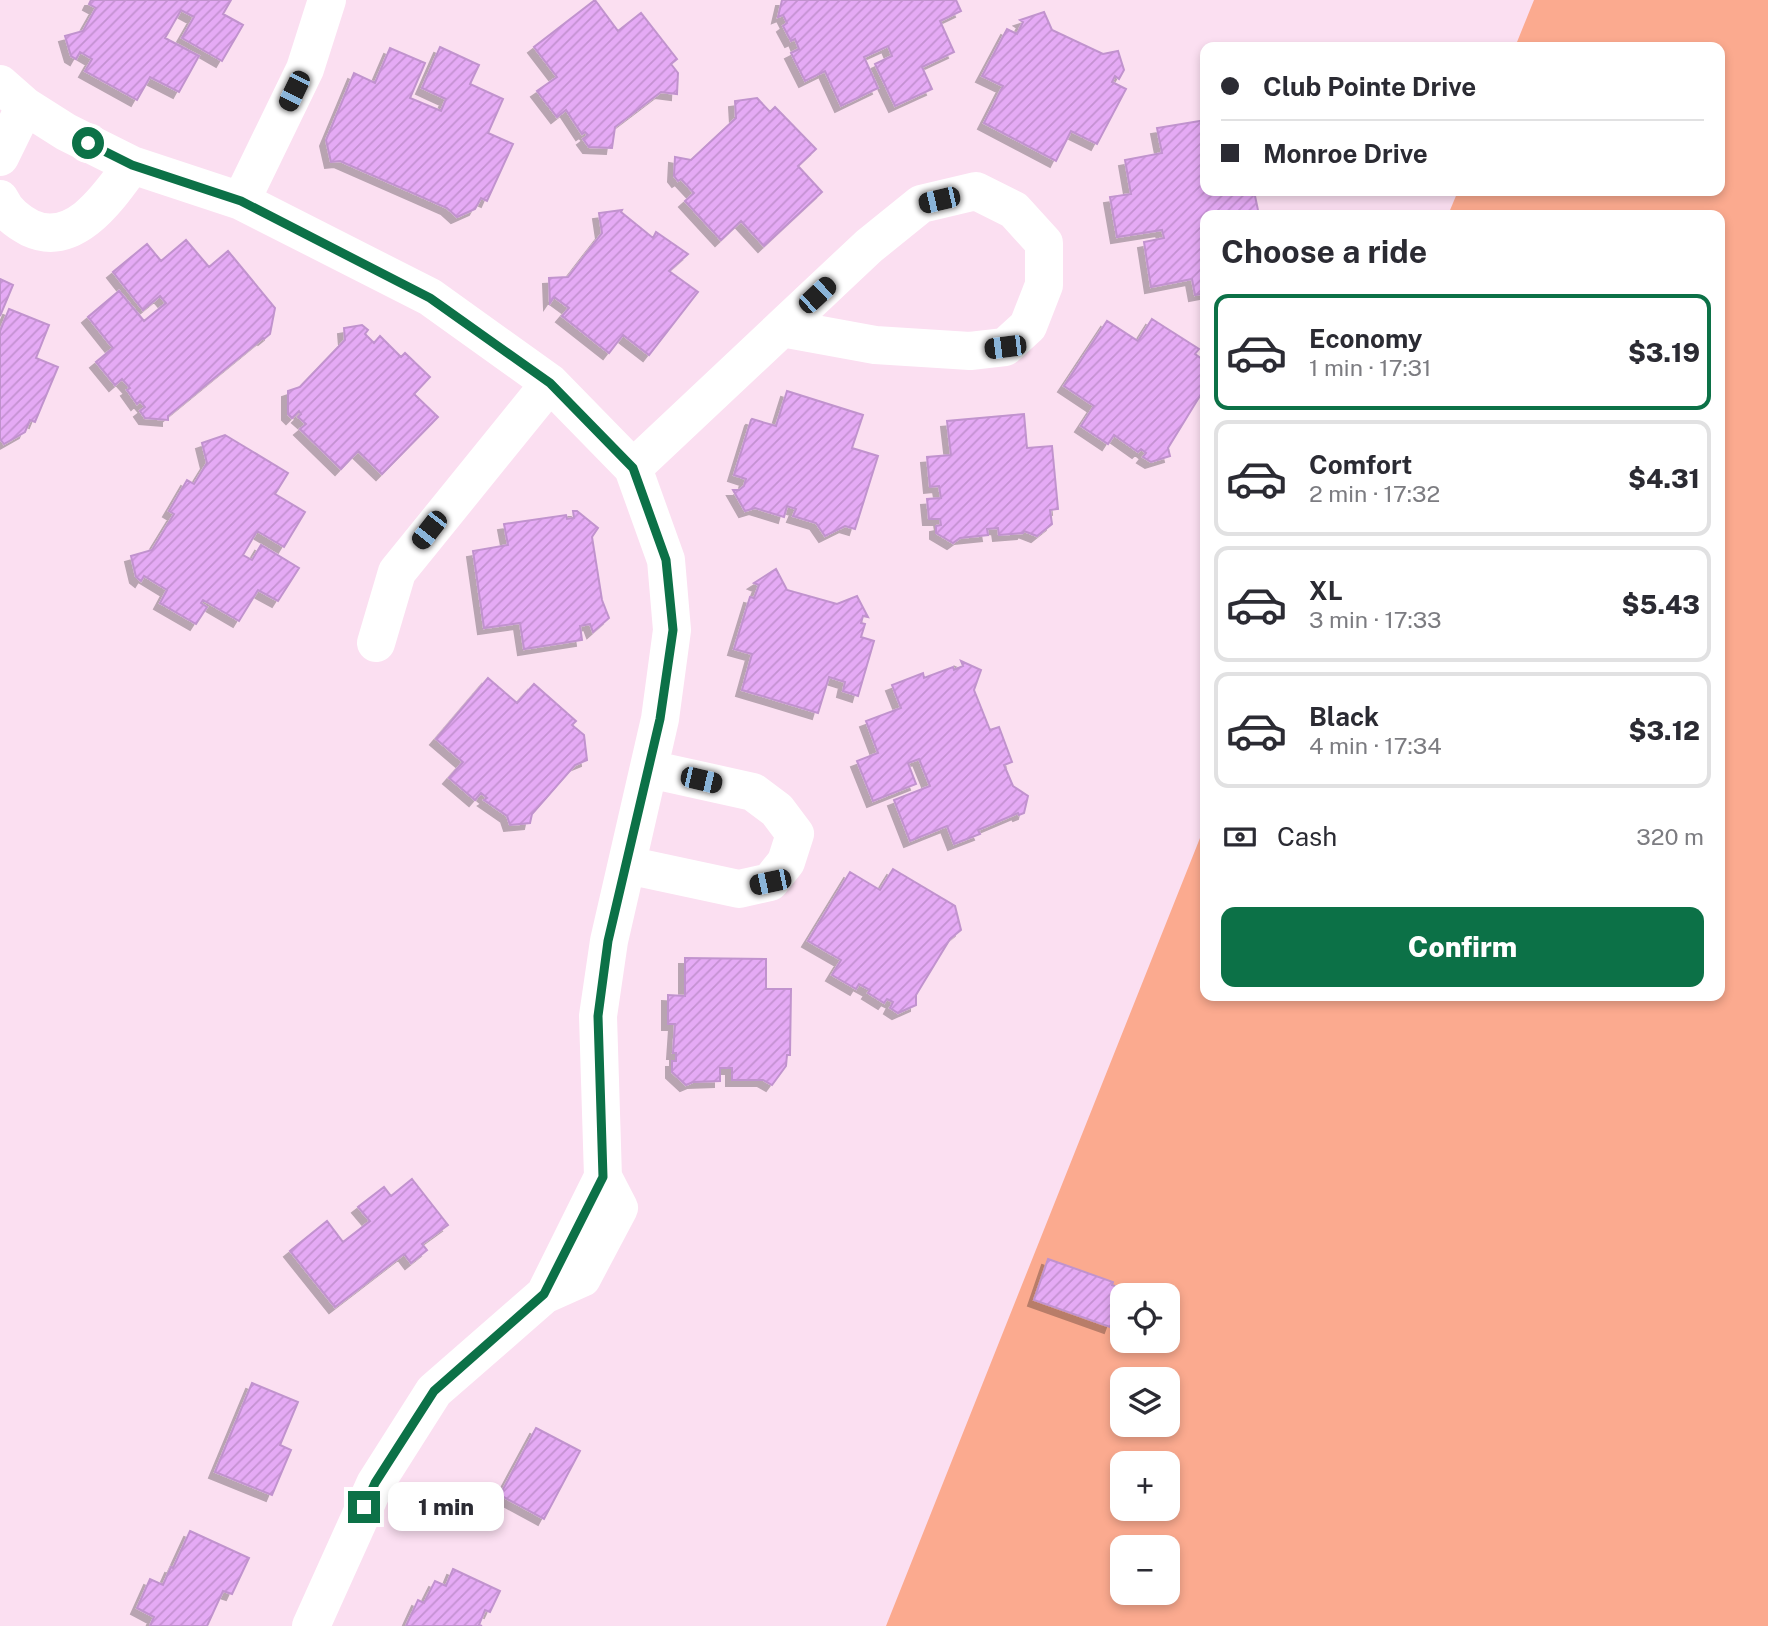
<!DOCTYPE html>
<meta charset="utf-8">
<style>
:root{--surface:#fff;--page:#f2f2f3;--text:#2b2b33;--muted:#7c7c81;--line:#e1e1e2;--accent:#0c7147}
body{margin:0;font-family:"Public Sans",sans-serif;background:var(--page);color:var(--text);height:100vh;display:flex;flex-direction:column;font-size:26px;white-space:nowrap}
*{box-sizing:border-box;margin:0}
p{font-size:23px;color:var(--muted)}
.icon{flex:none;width:38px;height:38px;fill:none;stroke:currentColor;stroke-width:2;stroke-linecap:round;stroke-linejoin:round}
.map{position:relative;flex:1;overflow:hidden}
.side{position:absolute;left:1200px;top:210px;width:525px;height:791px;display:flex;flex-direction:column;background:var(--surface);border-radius:14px;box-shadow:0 4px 10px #0003}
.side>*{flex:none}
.guide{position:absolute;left:1200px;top:42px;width:525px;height:154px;border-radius:14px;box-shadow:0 4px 10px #0003;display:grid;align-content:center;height:154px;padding:0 21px;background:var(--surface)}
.buttons{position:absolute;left:1110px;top:1283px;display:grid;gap:14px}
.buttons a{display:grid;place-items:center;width:70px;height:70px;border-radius:14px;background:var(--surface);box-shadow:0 4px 10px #0003;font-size:35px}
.end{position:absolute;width:32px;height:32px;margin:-16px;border:9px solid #0c7147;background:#fff;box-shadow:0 0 0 4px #fff}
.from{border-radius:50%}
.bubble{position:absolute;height:49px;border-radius:14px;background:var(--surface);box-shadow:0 4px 10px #0003;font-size:23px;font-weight:800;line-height:49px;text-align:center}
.car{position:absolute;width:21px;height:42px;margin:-21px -10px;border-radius:9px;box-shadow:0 0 5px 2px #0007;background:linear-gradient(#222 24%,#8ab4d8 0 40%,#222 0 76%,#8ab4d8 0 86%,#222 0)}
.guide b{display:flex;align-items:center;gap:24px;height:66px;font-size:26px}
.guide b+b{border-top:2px solid var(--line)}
.guide i{width:18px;height:18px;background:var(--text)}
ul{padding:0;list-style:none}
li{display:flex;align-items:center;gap:21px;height:116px;margin:0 14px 10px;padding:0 7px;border:4px solid var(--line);border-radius:14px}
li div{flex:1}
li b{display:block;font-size:26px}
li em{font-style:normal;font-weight:800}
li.on{border-color:var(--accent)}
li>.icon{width:63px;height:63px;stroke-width:1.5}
h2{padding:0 21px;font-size:32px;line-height:84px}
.pay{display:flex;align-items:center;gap:18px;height:77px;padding:0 21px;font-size:26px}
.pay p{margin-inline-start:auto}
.cta{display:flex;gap:14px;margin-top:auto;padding:14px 21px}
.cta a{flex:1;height:80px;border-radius:14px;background:var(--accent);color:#fff;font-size:28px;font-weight:800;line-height:80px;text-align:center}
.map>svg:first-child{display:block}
.grass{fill:#fbaa8f;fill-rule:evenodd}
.building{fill:url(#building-hatch);stroke:#c193ce;stroke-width:2;filter:url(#shadow)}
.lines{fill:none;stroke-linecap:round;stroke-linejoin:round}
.minor{stroke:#fff;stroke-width:38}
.route{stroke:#0c7147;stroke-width:9}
</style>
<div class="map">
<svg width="1768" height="1626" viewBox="0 0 1768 1626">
<defs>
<pattern id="building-hatch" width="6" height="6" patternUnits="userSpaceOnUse" patternTransform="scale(1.75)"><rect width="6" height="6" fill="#e5aaf5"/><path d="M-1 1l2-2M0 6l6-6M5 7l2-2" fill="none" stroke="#c491d1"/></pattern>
<filter id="shadow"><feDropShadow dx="-6" dy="6" stdDeviation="0" flood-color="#0004"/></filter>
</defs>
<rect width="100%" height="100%" fill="#fbdff1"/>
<path class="grass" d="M1534 0H1768V1626H886L1206 823V996H1720V215H1448L1458 191H1720V47H1515ZM1122 1295H1167V1340H1122ZM1122 1379H1167V1424H1122ZM1122 1463H1167V1508H1122ZM1122 1547H1167V1592H1122Z"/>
<path class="building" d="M91 0H231L223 14 243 25 222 61 182 38 194 17 181 10 165 38 199 56 179 92 150 77 137 100 85 71 92 59 80 52 76 59 71 56 65 36 83 31 96 8 89 4Z
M595 0 618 31 641 13 677 59 671 64 678 73 677 94 661 92 615 127 612 148 589 147 583 139 588 135 585 132 582 134 566 110 557 117 537 91 557 77 534 47Z
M782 0H956L961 11 940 21 954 52 922 67 932 89 895 106 875 64 892 56 888 46 864 57 878 88 841 106 825 71 805 81 791 53 799 49 795 39 791 41 783 26 787 23 783 15 778 17Z
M1044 12 1052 30 1103 54 1118 51 1124 70 1119 79 1115 76 1112 82 1126 89 1097 144 1071 131 1056 161 984 123 1003 86 982 76 1007 29 1017 34 1023 22 1020 20Z
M440 47 479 65 470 84 503 99 488 133 513 144 487 201 481 198 475 209 457 217 447 208 340 161 331 162 326 140 354 73 375 83 390 48 425 63 410 98 441 111 446 99 422 88Z
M757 98 770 112 775 107 816 149 798 166 822 192 764 246 741 221 721 240 685 201 694 193 681 179 678 181 674 176 675 157 691 160 736 118 735 101Z
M1206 120V191H1254L1259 215H1206V293L1195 295 1192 279 1151 287 1144 242 1164 238 1162 230 1117 237 1110 197 1131 194 1125 160 1162 153 1157 128Z
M622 210 621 212 653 238 656 232 688 254 669 271 698 292 649 355 623 335 609 353 562 316 569 308 554 297 550 303 549 278 568 277 602 233 599 213Z
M186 240 209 267 228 251 275 308 270 334 264 339 263 338 168 416V420L145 418 140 411 145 407 140 401 137 404 127 390 130 388 122 379 115 385 96 362 113 348 88 317 119 291 144 321 166 303 160 296 143 310 113 272 147 244 161 261Z
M0 279 13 285 0 316Z
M9 309 49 325 36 358 58 367 35 422 30 420 25 432 4 444 0 439V331Z
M1152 319 1199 349 1195 354 1205 361 1206 359V386L1168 448 1170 456 1151 462 1143 457 1146 453 1141 449 1138 452 1114 435 1108 444 1081 426 1094 406 1064 386 1107 321 1138 341Z
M362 325 368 330 365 334 374 343 380 336 401 357 405 353 430 377 414 394 438 417 382 474 358 451 341 469 300 429 306 424 298 417 301 414 299 411 292 418 288 414V391L300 387 345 340 344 328Z
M787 391 863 415 852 448 878 456 855 529 845 526 825 536 816 523 793 516 796 509 787 506 784 517 755 508 745 511 733 490H739L744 486 746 479 734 475 751 420 752 419 776 426Z
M1024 414 1027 448 1052 446 1058 509 1050 510 1052 524 1037 536 1024 531 1023 533 999 535 998 528 987 529 988 535 960 538 953 543 936 533V526L941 525 940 519H929L927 499 941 498 939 486 930 487 927 457 951 455 947 421Z
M225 435 288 473 275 494 305 512 284 547 257 531 243 555 252 560 261 545 299 568 278 601 258 590 239 621 203 600 201 603 207 607 196 624 160 603 167 590 144 576 141 581 136 577 131 556 152 550 174 514 169 511 187 480 194 484 207 463 202 443Z
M573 511H577L598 528 592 537 602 600 609 618 593 632 590 624 580 626 582 640 524 649 520 623 484 628 473 551 508 545 504 524 566 515 567 519 574 518Z
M776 569 787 590 837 604 857 596 868 617 863 616 861 623 865 624 861 637 874 641 858 696 843 691 845 682 829 677 818 713 742 690 752 654 734 649 750 597 754 598 759 585 754 583Z
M961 661 981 670 974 690 990 730 999 727 1012 762 1004 765 1013 786 1028 796 1024 813 1019 815 1018 813 978 830 980 834 954 844 947 826 910 841 894 800 930 786 919 759 908 763 916 784 873 801 857 761 878 753 866 721 901 708 892 685 923 673 924 678 953 667 954 670 963 666Z
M488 678 517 703 534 684 576 721 572 725 584 735 587 760 575 765 532 814 530 823 510 825 507 816 484 800 487 798 481 793 475 800 449 778 463 762 436 739Z
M893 869 955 906 961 930 950 939 916 995V1005L898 1013 890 1008 893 1002 887 999 884 1003 868 993 870 990 859 984 856 989 832 975 841 960 808 941 850 872 880 890Z
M685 958 766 959V989H791L790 1055H787L786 1066 772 1085 763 1080H732V1068H720V1081L693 1082 686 1085 672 1072V1061H676V1053H673L675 1024H668V995L685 996Z
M412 1179 448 1225 422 1244 427 1250 411 1263 404 1254 335 1307 290 1251 327 1221 343 1242 370 1221 358 1207 384 1187 391 1196Z
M1048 1259 1113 1282 1112 1285 1124 1289 1110 1327 1034 1300Z
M252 1383 298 1402 280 1445 291 1450 272 1495 215 1472Z
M536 1428 580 1451 544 1519 500 1495Z
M190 1531 249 1558 232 1594 223 1591 207 1626H150L154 1617 137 1608 150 1579 163 1585 171 1567 173 1568Z
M453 1569 500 1591 490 1612 485 1610 479 1625 482 1626H406L418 1600 424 1603 435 1581 446 1586Z"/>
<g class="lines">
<path class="minor" d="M0 84 25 106 66 132 132 165 241 201 430 297 550 383 633 468 666 560 672 630 660 719 609 941 598 1016 603 1177 619 1208 582 1278 544 1295 434 1391 375 1484 311 1626
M0 157 25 106
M0 199C6 213 17 221 30 228 75 249 110 195 132 165
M241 201 305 69 327 0
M633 468 869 246 921 204 976 191 1014 210 1044 243V285L1028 326 1005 347 970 351 875 345 782 328
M376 643 397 572 550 383
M627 865 739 889 770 882 786 862 795 834 777 810 753 792 649 769
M547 1290 603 1177"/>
</g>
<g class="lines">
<path class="route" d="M88 143 132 165 241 201 430 298 550 383 633 468 666 560 673 630 660 719 608 941 598 1016 603 1177 544 1294 434 1391 375 1483 364 1507"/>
</g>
</svg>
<div class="buttons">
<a><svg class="icon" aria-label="locate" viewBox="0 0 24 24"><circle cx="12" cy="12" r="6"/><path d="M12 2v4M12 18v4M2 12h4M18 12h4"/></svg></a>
<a><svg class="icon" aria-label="layers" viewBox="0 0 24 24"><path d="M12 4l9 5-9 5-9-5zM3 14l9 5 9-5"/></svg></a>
<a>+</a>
<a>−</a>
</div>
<i class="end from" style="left:88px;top:143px"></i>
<i class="end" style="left:364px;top:1507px"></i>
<div class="bubble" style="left:388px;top:1482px;width:116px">1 min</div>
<i class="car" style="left:294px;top:91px;rotate:206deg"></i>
<i class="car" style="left:939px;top:200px;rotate:257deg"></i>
<i class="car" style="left:817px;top:295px;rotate:47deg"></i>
<i class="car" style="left:1005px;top:347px;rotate:263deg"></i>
<i class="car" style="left:429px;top:530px;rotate:218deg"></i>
<i class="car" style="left:701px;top:780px;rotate:103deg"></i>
<i class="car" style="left:770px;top:882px;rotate:258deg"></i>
<div class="guide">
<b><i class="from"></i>Club Pointe Drive</b>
<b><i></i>Monroe Drive</b>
</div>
<section class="side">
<h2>Choose a ride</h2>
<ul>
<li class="on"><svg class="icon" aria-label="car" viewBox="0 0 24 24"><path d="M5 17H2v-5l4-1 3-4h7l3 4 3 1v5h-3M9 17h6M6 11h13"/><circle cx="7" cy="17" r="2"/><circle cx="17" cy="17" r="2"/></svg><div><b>Economy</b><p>1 min · 17:31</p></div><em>$3.19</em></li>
<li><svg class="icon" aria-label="car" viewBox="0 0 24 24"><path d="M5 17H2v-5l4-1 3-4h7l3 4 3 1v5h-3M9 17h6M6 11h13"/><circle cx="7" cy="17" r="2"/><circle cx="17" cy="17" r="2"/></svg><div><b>Comfort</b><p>2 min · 17:32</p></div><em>$4.31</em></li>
<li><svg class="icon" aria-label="car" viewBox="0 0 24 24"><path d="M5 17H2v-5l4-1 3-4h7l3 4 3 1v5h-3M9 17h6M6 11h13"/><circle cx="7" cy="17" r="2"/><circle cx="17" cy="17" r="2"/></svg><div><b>XL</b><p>3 min · 17:33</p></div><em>$5.43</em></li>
<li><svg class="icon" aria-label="car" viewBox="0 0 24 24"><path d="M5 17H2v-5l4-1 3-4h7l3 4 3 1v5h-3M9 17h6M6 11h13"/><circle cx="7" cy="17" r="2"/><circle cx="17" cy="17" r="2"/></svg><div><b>Black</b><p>4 min · 17:34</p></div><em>$3.12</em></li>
</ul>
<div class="pay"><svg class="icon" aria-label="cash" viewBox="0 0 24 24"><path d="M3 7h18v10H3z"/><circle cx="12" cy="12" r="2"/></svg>Cash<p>320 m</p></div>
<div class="cta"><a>Confirm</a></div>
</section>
</div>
